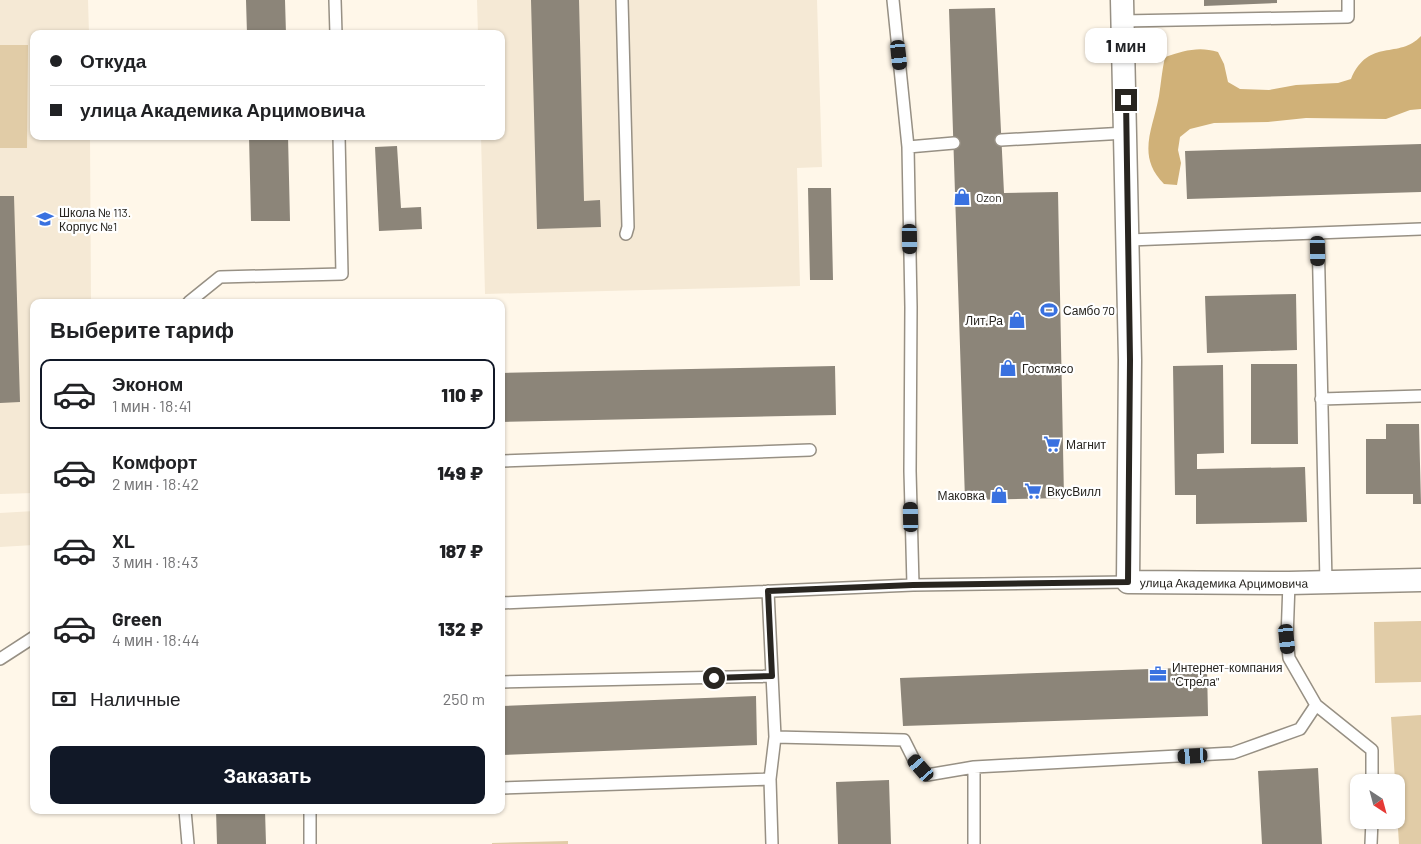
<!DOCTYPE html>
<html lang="ru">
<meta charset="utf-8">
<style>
:root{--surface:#fff;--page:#f2f2f2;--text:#202124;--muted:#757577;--line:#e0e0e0;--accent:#111827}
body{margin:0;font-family:Barlow,sans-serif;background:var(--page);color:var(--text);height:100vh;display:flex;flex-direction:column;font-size:19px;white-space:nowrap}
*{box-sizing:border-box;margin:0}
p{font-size:16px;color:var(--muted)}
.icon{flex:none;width:28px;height:28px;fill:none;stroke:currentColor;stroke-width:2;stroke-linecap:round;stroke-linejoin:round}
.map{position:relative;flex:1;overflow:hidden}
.details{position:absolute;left:30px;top:299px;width:475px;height:515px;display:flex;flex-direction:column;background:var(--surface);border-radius:10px;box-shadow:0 1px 4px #0004}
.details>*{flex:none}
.top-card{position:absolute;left:30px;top:30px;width:475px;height:110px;border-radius:10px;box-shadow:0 1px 4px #0004;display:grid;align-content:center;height:110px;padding:0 20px;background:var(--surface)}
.needle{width:32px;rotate:144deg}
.fabs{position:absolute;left:1350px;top:774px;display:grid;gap:10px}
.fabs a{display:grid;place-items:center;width:55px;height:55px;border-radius:10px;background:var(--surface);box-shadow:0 1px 4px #0004;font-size:25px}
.end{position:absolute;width:22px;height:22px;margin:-11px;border:6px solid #282520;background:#fff;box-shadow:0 0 0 2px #fff}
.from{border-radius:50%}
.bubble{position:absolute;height:35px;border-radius:10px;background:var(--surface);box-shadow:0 1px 4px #0004;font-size:16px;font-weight:800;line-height:35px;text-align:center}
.car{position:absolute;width:15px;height:30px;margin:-15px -8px;border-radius:6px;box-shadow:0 0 4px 1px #0007;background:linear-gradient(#222 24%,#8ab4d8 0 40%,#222 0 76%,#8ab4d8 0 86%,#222 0)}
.top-card b{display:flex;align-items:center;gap:18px;height:48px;font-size:19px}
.top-card b+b{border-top:1px solid var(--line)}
.top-card i{width:12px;height:12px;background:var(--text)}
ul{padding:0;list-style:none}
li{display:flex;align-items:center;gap:15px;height:70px;margin:0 10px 8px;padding:0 10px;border:2px solid transparent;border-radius:10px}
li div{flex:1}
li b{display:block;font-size:19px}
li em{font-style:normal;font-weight:800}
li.current{border-color:var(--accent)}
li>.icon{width:45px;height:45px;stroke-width:1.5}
h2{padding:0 20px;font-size:22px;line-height:60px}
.pay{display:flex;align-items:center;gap:12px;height:55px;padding:0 20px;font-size:19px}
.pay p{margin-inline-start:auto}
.cta{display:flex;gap:10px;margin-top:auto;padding:10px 20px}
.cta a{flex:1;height:58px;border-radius:10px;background:var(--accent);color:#fff;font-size:20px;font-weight:800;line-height:58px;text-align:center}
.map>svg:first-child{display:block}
.built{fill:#f5e9d5}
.green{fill:#e1cca7}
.forest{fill:#d0b178}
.building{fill:#8c8579}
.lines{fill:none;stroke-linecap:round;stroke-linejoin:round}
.lane-casing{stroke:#979084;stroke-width:14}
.street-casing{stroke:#979084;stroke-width:25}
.lane{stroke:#fff;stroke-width:11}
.street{stroke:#fff;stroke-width:22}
.route{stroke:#282520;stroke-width:6}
.labels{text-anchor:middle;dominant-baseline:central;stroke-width:4.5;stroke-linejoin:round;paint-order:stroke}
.poi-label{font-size:12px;fill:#282520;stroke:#fff;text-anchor:start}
.street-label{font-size:12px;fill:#282520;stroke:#fff}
</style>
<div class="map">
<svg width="1421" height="844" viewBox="0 0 1421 844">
<rect width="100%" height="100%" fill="#fff7e9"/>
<path class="built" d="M0 0H88L89 34H34V136H90L91 302H34V493L0 494Z
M477 0H817L822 167 797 168 800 286 485 294 481 136H501V34H478Z
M34 511V545L0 547V513Z"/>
<path class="green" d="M0 45H28L27 148H0Z
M1421 621V682L1375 683 1374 622Z
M1421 715V844H1399L1391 717Z
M568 841V844H492V843Z"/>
<path class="forest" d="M1421 36V109L1410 110 1386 119 1306 118 1268 122 1214 123 1190 129 1180 137 1178 150 1181 163 1177 185 1164 184C1136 156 1153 129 1159 96 1161 83 1162 70 1165 57 1184 51 1198 46 1218 52L1224 64 1228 82 1240 89 1269 90 1296 85 1338 83 1351 79C1369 37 1399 60 1421 36Z"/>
<path class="building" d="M246 0H285L286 34H247Z
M531 0H579L584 201 600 200 601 227 537 229Z
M1204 0H1277V3L1204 6Z
M995 8 1004 193 1058 192 1064 498 965 500 949 9Z
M249 136H288L290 221H251Z
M1421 144V192L1187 199 1185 151Z
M397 146 401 208 421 207 422 229 379 231 375 147Z
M808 188H831L833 280H810Z
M0 196H14L20 402 0 403Z
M1296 294 1297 350 1207 353 1205 296Z
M1251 364H1297L1298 444H1251Z
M1223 365 1224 453 1197 454V469L1305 467 1307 522 1196 524V495H1175L1173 366Z
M835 366 836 415 501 422V373Z
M1386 424H1419L1421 504H1413V494H1366V439H1386Z
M1207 667 1208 716 903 726 900 678Z
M756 696 757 745 501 755V706Z
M1318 768 1322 844H1262L1258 771Z
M889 780 891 844H838L836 782Z
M216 810H265L266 844H217Z"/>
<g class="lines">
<g class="lane-casing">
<path id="lane" d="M335 0 336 34
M622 0 628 227 626 234
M893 0 908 147 911 307 910 471 913 585
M1122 21 1348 17V0
M1001 140 1126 133
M908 147 954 143
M1318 234 1326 582
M1129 240 1421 229
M189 302 220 277 342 274 339 136
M1321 399 1421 396
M501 461 810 450
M768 591 775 737 904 740 914 760 927 775 974 767 1233 753 1300 729 1316 705 1289 658 1287 639 1289 583
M501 603 913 585 1128 582
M0 659 34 637
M501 682 772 676
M1316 705 1372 750V782
M974 767V844
M501 788 770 779
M185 810 188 844
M310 844V810
M772 844 770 779 775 737
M1371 844 1372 820"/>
</g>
<g class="street-casing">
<g id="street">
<path id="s1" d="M1122 0 1130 360 1128 582 1289 583 1421 580"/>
</g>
</g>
<use href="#lane" class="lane"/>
<use href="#street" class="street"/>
</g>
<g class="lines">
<path class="route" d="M714 678 772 676 768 591 913 585 1128 582 1130 360 1126 100"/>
</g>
<defs>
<g id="shop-bare" transform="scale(1.35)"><path d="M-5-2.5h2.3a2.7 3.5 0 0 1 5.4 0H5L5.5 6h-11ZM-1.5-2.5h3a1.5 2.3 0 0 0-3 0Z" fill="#3971e0" stroke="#fff" stroke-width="2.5" paint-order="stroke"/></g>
<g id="school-bare" transform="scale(1.35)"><path d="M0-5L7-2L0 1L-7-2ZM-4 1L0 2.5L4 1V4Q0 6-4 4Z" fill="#3971e0" stroke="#fff" stroke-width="2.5" paint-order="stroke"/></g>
<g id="stadium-bare" transform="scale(1.35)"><path d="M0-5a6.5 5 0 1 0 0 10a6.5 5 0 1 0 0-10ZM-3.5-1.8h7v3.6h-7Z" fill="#3971e0" stroke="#fff" stroke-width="2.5" paint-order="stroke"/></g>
<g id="supermarket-bare" transform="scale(1.35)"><path d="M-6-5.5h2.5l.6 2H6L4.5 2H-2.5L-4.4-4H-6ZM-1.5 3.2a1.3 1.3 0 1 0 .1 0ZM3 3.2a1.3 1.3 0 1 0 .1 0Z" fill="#3971e0" stroke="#fff" stroke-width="2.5" paint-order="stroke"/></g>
<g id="office-bare" transform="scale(1.35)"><path d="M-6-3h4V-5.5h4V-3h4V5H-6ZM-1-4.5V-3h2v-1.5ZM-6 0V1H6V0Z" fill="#3971e0" stroke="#fff" stroke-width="2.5" paint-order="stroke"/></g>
</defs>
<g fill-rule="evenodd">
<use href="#shop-bare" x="962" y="197"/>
<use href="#school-bare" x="45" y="219"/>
<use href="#stadium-bare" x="1049" y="310"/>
<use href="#shop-bare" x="1017" y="320"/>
<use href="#shop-bare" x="1008" y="368"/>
<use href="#supermarket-bare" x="1052" y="444"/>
<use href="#supermarket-bare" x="1033" y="491"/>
<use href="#shop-bare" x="999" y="495"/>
<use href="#office-bare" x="1158" y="674"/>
</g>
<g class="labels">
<g class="poi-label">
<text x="976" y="197">Ozon</text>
<text x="59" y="212">Школа № 113.<tspan x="59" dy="14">Корпус №1</tspan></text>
<text x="1063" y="310">Самбо 70</text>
<text x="1003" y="320" text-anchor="end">Лит.Ра</text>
<text x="1022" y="368">Гостмясо</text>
<text x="1066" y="444">Магнит</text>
<text x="1047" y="491">ВкусВилл</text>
<text x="985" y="495" text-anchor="end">Маковка</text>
<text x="1172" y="667">Интернет-компания<tspan x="1172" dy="14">"Стрела"</tspan></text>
</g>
<g class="street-label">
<text stroke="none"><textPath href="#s1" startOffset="678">улица Академика Арцимовича</textPath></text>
</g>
</g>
</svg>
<div class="fabs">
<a><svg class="needle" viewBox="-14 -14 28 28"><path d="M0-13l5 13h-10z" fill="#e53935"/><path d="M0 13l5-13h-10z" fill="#757577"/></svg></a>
</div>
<i class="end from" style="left:714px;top:678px"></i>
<i class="end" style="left:1126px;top:100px"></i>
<div class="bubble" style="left:1085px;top:28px;width:82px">1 мин</div>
<i class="car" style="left:899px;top:55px;rotate:174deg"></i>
<i class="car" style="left:910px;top:239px;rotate:179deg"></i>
<i class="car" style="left:1318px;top:251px;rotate:179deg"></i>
<i class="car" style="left:911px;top:517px;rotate:359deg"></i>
<i class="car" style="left:1287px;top:639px;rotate:174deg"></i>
<i class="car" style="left:1193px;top:756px;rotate:267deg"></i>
<i class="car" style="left:921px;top:768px;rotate:319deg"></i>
<div class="top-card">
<b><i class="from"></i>Откуда</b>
<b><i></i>улица Академика Арцимовича</b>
</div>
<section class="details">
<h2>Выберите тариф</h2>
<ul>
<li class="current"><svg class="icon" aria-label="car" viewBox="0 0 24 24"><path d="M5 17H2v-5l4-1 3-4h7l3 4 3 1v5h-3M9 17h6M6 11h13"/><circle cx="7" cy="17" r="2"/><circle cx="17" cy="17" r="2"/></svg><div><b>Эконом</b><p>1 мин · 18:41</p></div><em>110 ₽</em></li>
<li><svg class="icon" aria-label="car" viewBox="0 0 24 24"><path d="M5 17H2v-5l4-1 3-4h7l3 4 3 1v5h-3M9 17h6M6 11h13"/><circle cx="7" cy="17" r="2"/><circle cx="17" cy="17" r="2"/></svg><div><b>Комфорт</b><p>2 мин · 18:42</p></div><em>149 ₽</em></li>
<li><svg class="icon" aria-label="car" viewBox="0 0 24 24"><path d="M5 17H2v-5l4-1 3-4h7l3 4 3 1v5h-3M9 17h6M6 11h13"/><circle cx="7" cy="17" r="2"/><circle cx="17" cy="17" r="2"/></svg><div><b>XL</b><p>3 мин · 18:43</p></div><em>187 ₽</em></li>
<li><svg class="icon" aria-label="car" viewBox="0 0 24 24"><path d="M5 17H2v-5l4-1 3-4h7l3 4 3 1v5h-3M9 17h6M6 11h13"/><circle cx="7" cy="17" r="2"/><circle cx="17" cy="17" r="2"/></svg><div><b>Green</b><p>4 мин · 18:44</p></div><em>132 ₽</em></li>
</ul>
<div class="pay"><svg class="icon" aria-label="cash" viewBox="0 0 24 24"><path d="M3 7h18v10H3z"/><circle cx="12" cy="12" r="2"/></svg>Наличные<p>250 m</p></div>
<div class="cta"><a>Заказать</a></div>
</section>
</div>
